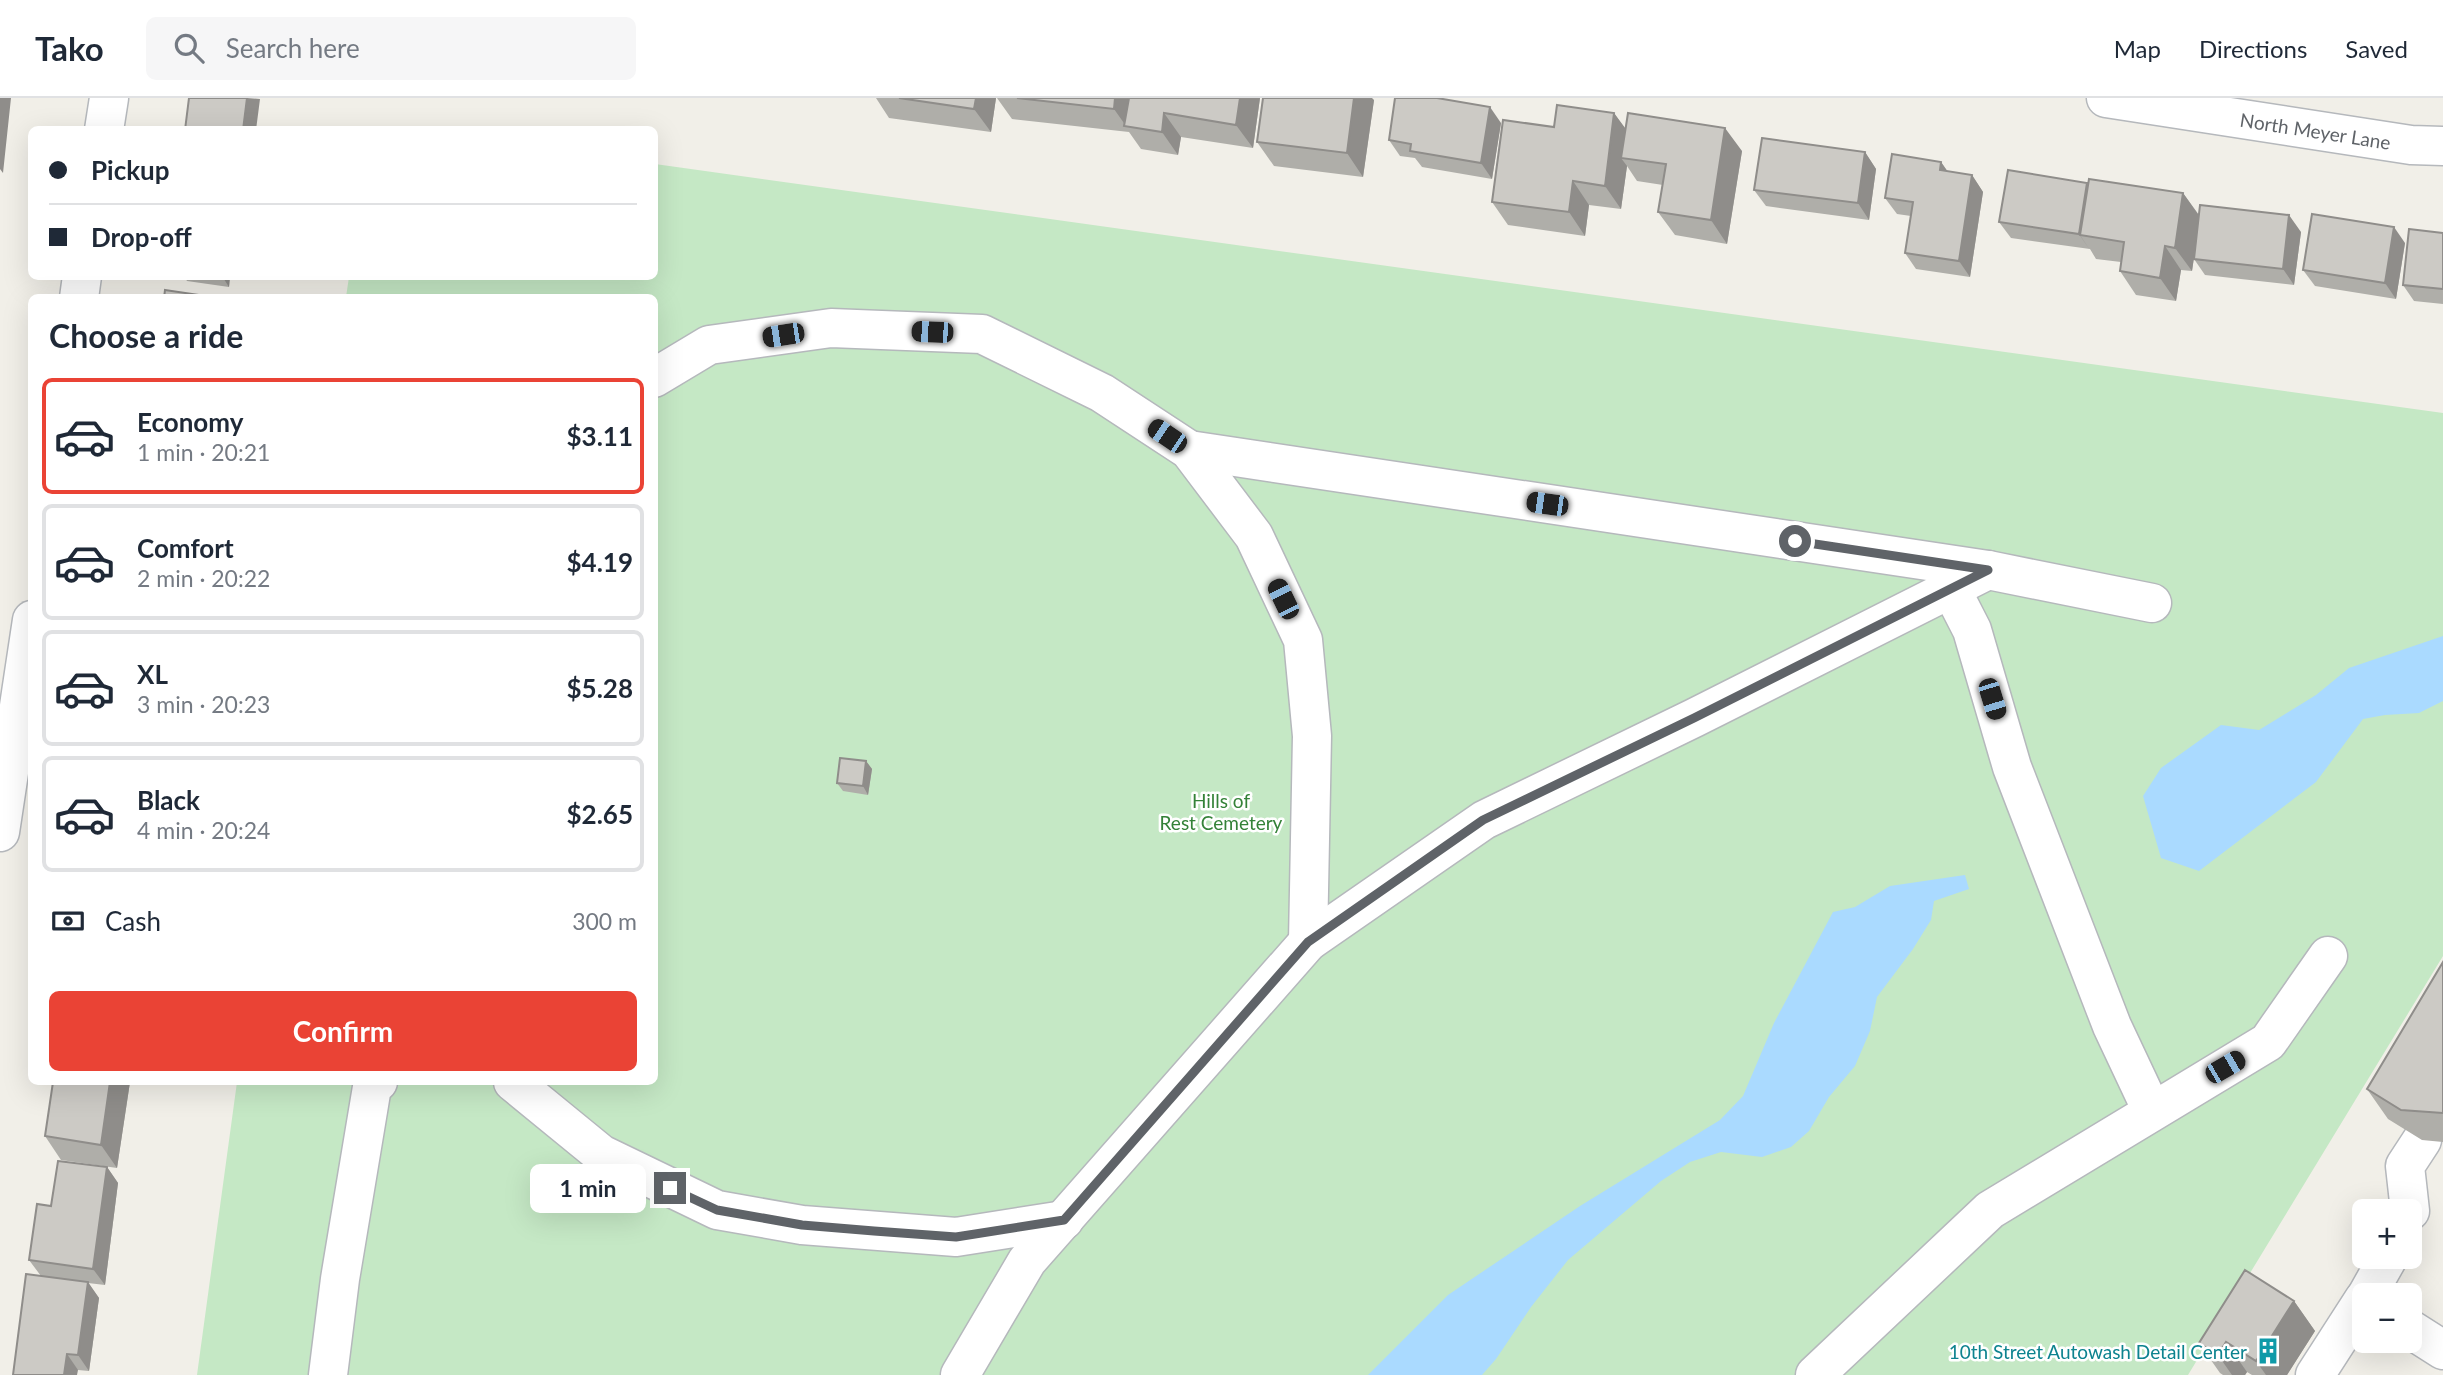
<!DOCTYPE html>
<meta charset="utf-8">
<style>
:root{--surface:#fff;--page:#f6f6f7;--text:#1f2937;--muted:#747a83;--line:#e0e1e3;--accent:#ea4335}
body{margin:0;font-family:Lato,sans-serif;background:var(--page);color:var(--text);height:100vh;display:flex;flex-direction:column;font-size:26px;white-space:nowrap}
*{box-sizing:border-box;margin:0}
p{font-size:23px;color:var(--muted)}
.icon{flex:none;width:38px;height:38px;fill:none;stroke:currentColor;stroke-width:2;stroke-linecap:round;stroke-linejoin:round}
.map{position:relative;flex:1;overflow:hidden}
.side{position:absolute;left:28px;top:196px;width:630px;height:791px;display:flex;flex-direction:column;background:var(--surface);border-radius:10px;box-shadow:0 7px 28px #0002}
.side>*{flex:none}
.banner{position:absolute;left:28px;top:28px;width:630px;height:154px;border-radius:10px;box-shadow:0 7px 28px #0002;display:grid;align-content:center;height:154px;padding:0 21px;background:var(--surface)}
.buttons{position:absolute;left:2352px;top:1101px;display:grid;gap:14px}
.buttons a{display:grid;place-items:center;width:70px;height:70px;border-radius:10px;background:var(--surface);box-shadow:0 7px 28px #0002;font-size:35px}
.end{position:absolute;width:32px;height:32px;margin:-16px;border:9px solid #5f6368;background:#fff;box-shadow:0 0 0 4px #fff}
.from{border-radius:50%}
.bubble{position:absolute;height:49px;border-radius:10px;background:var(--surface);box-shadow:0 7px 28px #0002;font-size:23px;font-weight:700;line-height:49px;text-align:center}
.car{position:absolute;width:21px;height:42px;margin:-21px -10px;border-radius:9px;box-shadow:0 0 5px 2px #0007;background:linear-gradient(#222 24%,#8ab4d8 0 40%,#222 0 76%,#8ab4d8 0 86%,#222 0)}
.banner b{display:flex;align-items:center;gap:24px;height:66px;font-size:26px}
.banner b+b{border-top:2px solid var(--line)}
.banner i{width:18px;height:18px;background:var(--text)}
ul{padding:0;list-style:none}
li{display:flex;align-items:center;gap:21px;height:116px;margin:0 14px 10px;padding:0 7px;border:4px solid var(--line);border-radius:10px}
li div{flex:1}
li b{display:block;font-size:26px}
li em{font-style:normal;font-weight:700}
li.on{border-color:var(--accent)}
li>.icon{width:63px;height:63px;stroke-width:1.5}
h2{padding:0 21px;font-size:32px;line-height:84px}
.pay{display:flex;align-items:center;gap:18px;height:77px;padding:0 21px;font-size:26px}
.pay p{margin-inline-start:auto}
.button{display:flex;gap:14px;margin-top:auto;padding:14px 21px}
.button a{flex:1;height:80px;border-radius:10px;background:var(--accent);color:#fff;font-size:28px;font-weight:700;line-height:80px;text-align:center}
header{display:flex;align-items:center;gap:42px;box-sizing:border-box;height:98px;padding:0 35px;background:var(--surface);border-bottom:2px solid var(--line)}
header strong{font-size:33px}
nav{display:flex;gap:38px;margin-inline-start:auto;font-size:24px}
.search{width:490px;height:63px;background:var(--page);display:flex;align-items:center;gap:18px;box-sizing:border-box;padding:0 24px;border-radius:10px;color:var(--muted);font-size:26px}
.map>svg:first-child{display:block}
.green{fill:#c5e8c5}
.water{fill:#aadaff}
.lines{fill:none;stroke-linecap:round;stroke-linejoin:round}
.minor-casing{stroke:#b5b8bc;stroke-width:41}
.minor{stroke:#fff;stroke-width:38}
.wall{fill:#afaea9}
.shaded-wall{fill:#8f8d8a}
.building{fill:#cccac5;stroke:#8f8d8a;stroke-width:2}
.route{stroke:#5f6368;stroke-width:9}
.labels{text-anchor:middle;dominant-baseline:central;stroke-width:5;stroke-linejoin:round;paint-order:stroke}
.street-label{font-size:19px;fill:#5f6368;stroke:#fff}
.park-label{font-size:19px;fill:#348238;stroke:#fff}
.culture-label{font-size:19px;fill:#0d838f;stroke:#fff;text-anchor:end}
</style>
<header>
<strong>Tako</strong>
<div class="search"><svg class="icon" aria-label="search" viewBox="0 0 24 24"><circle cx="10" cy="10" r="6"/><path d="M15 15l6 6"/></svg>Search here</div>
<nav><a>Map</a><a>Directions</a><a>Saved</a></nav>
</header>
<div class="map">
<svg width="2443" height="1277" viewBox="0 0 2443 1277">
<rect width="100%" height="100%" fill="#f1efe8"/>
<path class="green" d="M655 66 2443 315V858L2188 1277H197L237 984H654V200L346 199 349 179 654 178Z"/>
<path class="water" d="M2443 538V603L2419 615 2385 617 2363 621 2316 684 2199 773 2161 760 2143 698 2161 670 2221 627 2259 632 2316 597 2349 570Z
M1965 777 1969 791 1934 803 1931 822 1913 851 1877 899 1870 933 1855 968 1829 999 1809 1033 1791 1049 1762 1059 1721 1054 1690 1064 1661 1083 1568 1162 1531 1209 1496 1261 1482 1277H1368L1448 1197 1580 1108 1720 1022 1743 998 1774 925 1833 814 1855 809 1890 788Z"/>
<g class="lines">
<g class="minor-casing">
<g id="minor">
<path id="s1" d="M2106 0 2411 47 2443 48"/>
<path d="M104 32 109 0"/>
<path d="M79 200 82 178"/>
<path d="M654 280 709 247 831 230 982 236 1102 295 1189 352 1254 438 1303 542 1312 638 1308 844"/>
<path d="M1189 352 1988 472 2152 505"/>
<path d="M1951 491 1972 532 2012 669 2112 928 2152 1013"/>
<path d="M0 734 32 522"/>
<path d="M513 984 601 1056 717 1112 802 1127 956 1139 1064 1122"/>
<path d="M2410 1113 2405 1068 2422 1042"/>
<path d="M2367 1197 2389 1158"/>
<path d="M2410 1231 2443 1252"/>
<path d="M328 1277 340 1181 372 989 378 984"/>
<path d="M960 1277 1027 1163 1308 844 1484 722 1694 620 1988 472"/>
<path d="M1815 1277 1990 1112 2268 944 2328 858"/>
<path d="M2315 1277 2364 1201"/>
</g>
</g>
<use href="#minor" class="minor"/>
</g>
<path class="wall" d="M876 0H996L991 34 889 20Z
M997 0H1260L1253 50 1181 39 1178 57 1141 51 1129 34 1012 21Z
M1374 2 1363 79 1274 68 1257 44Z
M1614 15 1625 31 1742 53 1727 146 1675 137 1658 114 1663 87 1637 83 1627 68 1621 111 1589 107 1585 138 1508 127 1492 104 1554 29Z
M1501 25 1492 81 1422 69 1415 60 1400 58 1389 42Z
M1865 54 1876 71 1869 122 1766 108 1754 92Z
M1941 64 1948 74 1972 77 1983 94 1970 179 1916 171 1905 155 1911 118 1897 116 1885 100Z
M2088 86 2183 95 2199 117 2301 134 2294 187 2205 177 2194 161 2195 152 2192 173 2181 172 2176 203 2136 197 2120 173 2121 164 2096 161 2090 151 2011 140 1999 124Z
M2443 135V206L2414 203 2403 187Z
M2405 145 2396 201 2315 188 2303 172Z
M184 178H230L229 189 187 183Z
M866 663 872 671 868 697 843 693 837 685Z
M2443 864V1044L2422 1042 2388 1021 2367 991Z
M53 984H130L117 1070 61 1062 45 1038Z
M107 1069 118 1085 105 1187 88 1185 99 1200 89 1273 78 1272 13 1277 41 1178 29 1162 51 1108Z
M2294 1203 2315 1233 2287 1277H2252L2247 1274 2245 1277H2223L2220 1275 2199 1245Z"/>
<path class="shaded-wall" d="M0 0H11L3 75 0 71Z
M247 0 260 1 256 32H243Z
M976 0H996L991 34 974 11Z
M1115 0H1134L1126 28 1114 11Z
M1240 0H1260L1253 50 1236 27Z
M1354 0H1372L1374 2 1363 79 1347 55Z
M1490 9 1501 25 1492 81 1481 65Z
M1164 15 1181 39 1178 57 1162 34Z
M1614 15 1631 38 1621 60 1627 68 1621 111 1605 88Z
M1725 30 1742 53 1727 146 1711 122Z
M1865 54 1876 71 1869 122 1858 105Z
M1941 64 1952 80 1940 72Z
M1972 77 1983 94 1970 179 1959 163Z
M1573 83 1589 107 1585 138 1569 114Z
M2087 85 2098 101 2080 137 2090 152 2079 136Z
M2183 95 2200 119 2192 173 2175 150Z
M2289 117 2301 134 2294 187 2283 171Z
M2394 129 2405 145 2396 201 2385 185Z
M2165 148 2181 172 2176 203 2160 180Z
M222 178H230L229 189Z
M866 663 872 671 868 697 863 688Z
M110 984H130L117 1070 101 1047Z
M107 1069 118 1085 105 1187 93 1171Z
M88 1184 99 1200 89 1273 78 1257Z
M2294 1203 2315 1233 2287 1277H2266L2256 1263Z
M2226 1244 2247 1274 2245 1277H2232L2218 1257Z
M67 1256 78 1272 77 1277H64Z"/>
<path class="building" d="M189 0H247L243 32H185Z
M899 0H976L974 11Z
M1017 0H1115L1114 11Z
M1129 0H1240L1236 27 1164 15 1162 34 1124 28Z
M1263 0H1354L1347 55 1257 44Z
M1395 0H1437L1490 9 1481 65 1410 53 1411 46 1389 42Z
M1557 7 1614 15 1605 88 1573 83 1569 114 1492 104 1503 22 1554 29Z
M1628 15 1725 30 1711 122 1658 114 1666 66 1621 60Z
M1762 40 1865 54 1858 105 1754 92Z
M1892 56 1941 64 1940 72 1972 77 1959 163 1905 155 1913 104 1885 100Z
M2008 72 2087 85 2079 136 1999 124Z
M2089 81 2183 95 2175 150 2165 148 2160 180 2120 173 2124 144 2080 137Z
M2200 107 2289 117 2283 171 2194 161Z
M2312 116 2394 129 2385 185 2303 172Z
M2409 131 2443 135V191L2403 187Z
M165 192 219 200H164Z
M840 660 866 663 863 688 837 685Z
M2443 864V1015L2401 1012 2367 991Z
M53 984H110L101 1047 45 1038Z
M58 1063 107 1069 93 1171 29 1162 37 1106 51 1108Z
M2245 1172 2294 1203 2256 1263 2226 1244 2218 1257 2199 1245Z
M26 1176 88 1184 78 1257 67 1256 64 1277H13Z"/>
<g class="lines">
<path class="route" d="M670 1090 717 1112 802 1127 874 1133 956 1139 1064 1122 1308 844 1483 722 1694 620 1988 472 1795 443"/>
</g>
<defs>
<g id="building-bare" transform="scale(2.1)"><path d="M-4-6H4V6H1V3H-1V6H-4ZM-2.5-4.3h1.7v1.8h-1.7ZM.8-4.3h1.7v1.8H.8ZM-2.5-1h1.7V.8h-1.7ZM.8-1h1.7V.8H.8Z" fill="#0f9aa8" stroke="#fff" stroke-width="2.5" paint-order="stroke"/></g>
</defs>
<g fill-rule="evenodd">
<use href="#building-bare" x="2268" y="1253"/>
</g>
<g class="labels">
<g class="street-label">
<text stroke="none"><textPath href="#s1" startOffset="212">North Meyer Lane</textPath></text>
</g>
<g class="park-label">
<text x="1221" y="702">Hills of<tspan x="1221" dy="22">Rest Cemetery</tspan></text>
</g>
<g class="culture-label">
<text x="2247" y="1253">10th Street Autowash Detail Center</text>
</g>
</g>
</svg>
<div class="buttons">
<a>+</a>
<a>−</a>
</div>
<i class="end from" style="left:1795px;top:443px"></i>
<i class="end" style="left:670px;top:1090px"></i>
<div class="bubble" style="left:530px;top:1066px;width:116px">1 min</div>
<i class="car" style="left:932px;top:234px;rotate:272deg"></i>
<i class="car" style="left:783px;top:237px;rotate:261deg"></i>
<i class="car" style="left:1167px;top:338px;rotate:304deg"></i>
<i class="car" style="left:1547px;top:406px;rotate:278deg"></i>
<i class="car" style="left:1283px;top:501px;rotate:334deg"></i>
<i class="car" style="left:1992px;top:601px;rotate:163deg"></i>
<i class="car" style="left:2225px;top:969px;rotate:60deg"></i>
<div class="banner">
<b><i class="from"></i>Pickup</b>
<b><i></i>Drop-off</b>
</div>
<section class="side">
<h2>Choose a ride</h2>
<ul>
<li class="on"><svg class="icon" aria-label="car" viewBox="0 0 24 24"><path d="M5 17H2v-5l4-1 3-4h7l3 4 3 1v5h-3M9 17h6M6 11h13"/><circle cx="7" cy="17" r="2"/><circle cx="17" cy="17" r="2"/></svg><div><b>Economy</b><p>1 min · 20:21</p></div><em>$3.11</em></li>
<li><svg class="icon" aria-label="car" viewBox="0 0 24 24"><path d="M5 17H2v-5l4-1 3-4h7l3 4 3 1v5h-3M9 17h6M6 11h13"/><circle cx="7" cy="17" r="2"/><circle cx="17" cy="17" r="2"/></svg><div><b>Comfort</b><p>2 min · 20:22</p></div><em>$4.19</em></li>
<li><svg class="icon" aria-label="car" viewBox="0 0 24 24"><path d="M5 17H2v-5l4-1 3-4h7l3 4 3 1v5h-3M9 17h6M6 11h13"/><circle cx="7" cy="17" r="2"/><circle cx="17" cy="17" r="2"/></svg><div><b>XL</b><p>3 min · 20:23</p></div><em>$5.28</em></li>
<li><svg class="icon" aria-label="car" viewBox="0 0 24 24"><path d="M5 17H2v-5l4-1 3-4h7l3 4 3 1v5h-3M9 17h6M6 11h13"/><circle cx="7" cy="17" r="2"/><circle cx="17" cy="17" r="2"/></svg><div><b>Black</b><p>4 min · 20:24</p></div><em>$2.65</em></li>
</ul>
<div class="pay"><svg class="icon" aria-label="cash" viewBox="0 0 24 24"><path d="M3 7h18v10H3z"/><circle cx="12" cy="12" r="2"/></svg>Cash<p>300 m</p></div>
<div class="button"><a>Confirm</a></div>
</section>
</div>
